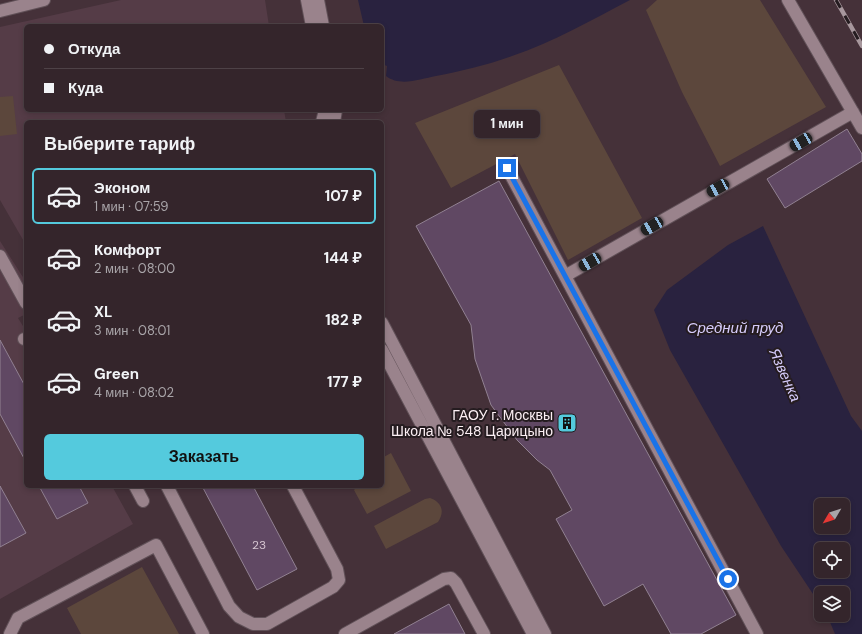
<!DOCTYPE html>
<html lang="ru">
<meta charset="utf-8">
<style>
:root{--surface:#34252b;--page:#3c2d33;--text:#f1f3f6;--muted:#a9a5a9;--line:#4e4247;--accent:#54cadd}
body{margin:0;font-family:"DM Sans",sans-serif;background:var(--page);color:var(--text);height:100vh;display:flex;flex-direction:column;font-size:15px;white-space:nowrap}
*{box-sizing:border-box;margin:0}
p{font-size:13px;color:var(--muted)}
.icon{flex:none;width:22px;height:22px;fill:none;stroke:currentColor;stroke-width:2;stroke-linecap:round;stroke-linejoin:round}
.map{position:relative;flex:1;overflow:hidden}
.details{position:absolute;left:24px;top:120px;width:360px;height:368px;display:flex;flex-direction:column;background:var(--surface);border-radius:6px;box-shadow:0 2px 6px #0003,0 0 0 1px var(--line)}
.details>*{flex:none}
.banner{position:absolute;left:24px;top:24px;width:360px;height:88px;border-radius:6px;box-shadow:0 2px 6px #0003,0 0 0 1px var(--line);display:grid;align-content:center;height:88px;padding:0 20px;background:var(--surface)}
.needle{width:26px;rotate:231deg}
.buttons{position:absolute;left:814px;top:498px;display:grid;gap:8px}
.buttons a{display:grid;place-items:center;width:36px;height:36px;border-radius:6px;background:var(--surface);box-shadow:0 2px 6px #0003,0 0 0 1px var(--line);font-size:20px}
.end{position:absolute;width:18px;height:18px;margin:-9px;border:5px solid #1a73e8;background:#fff;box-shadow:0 0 0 2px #fff}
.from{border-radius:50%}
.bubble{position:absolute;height:28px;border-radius:6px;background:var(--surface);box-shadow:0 2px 6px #0003,0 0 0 1px var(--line);font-size:13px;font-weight:700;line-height:28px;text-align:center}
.car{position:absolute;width:12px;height:24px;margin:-12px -6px;border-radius:5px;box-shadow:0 0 3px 1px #0007;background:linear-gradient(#222 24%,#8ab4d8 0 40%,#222 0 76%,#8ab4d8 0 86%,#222 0)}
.banner b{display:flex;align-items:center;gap:14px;height:38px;font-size:15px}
.banner b+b{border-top:1px solid var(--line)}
.banner i{width:10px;height:10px;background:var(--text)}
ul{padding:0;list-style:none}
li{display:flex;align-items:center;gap:12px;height:56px;margin:0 8px 6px;padding:0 12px;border:2px solid transparent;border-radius:6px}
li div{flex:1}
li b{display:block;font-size:15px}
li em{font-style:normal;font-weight:700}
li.current{border-color:var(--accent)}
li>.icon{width:36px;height:36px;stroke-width:1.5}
h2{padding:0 20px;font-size:18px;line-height:48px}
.action{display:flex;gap:8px;margin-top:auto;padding:8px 20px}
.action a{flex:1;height:46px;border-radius:6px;background:var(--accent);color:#111;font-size:16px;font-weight:700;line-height:46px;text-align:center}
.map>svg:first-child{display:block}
.built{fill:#553c47}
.green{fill:#5c473c}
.water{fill:#29223f;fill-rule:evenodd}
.building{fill:#604863;stroke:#918192}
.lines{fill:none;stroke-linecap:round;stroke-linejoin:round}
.minor-casing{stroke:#615158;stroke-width:14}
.minor{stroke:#9a838c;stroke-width:12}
.rail-casing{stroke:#a7979d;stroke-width:4.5}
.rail{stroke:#251c20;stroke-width:3;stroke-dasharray:9;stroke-linecap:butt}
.route{stroke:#1a73e8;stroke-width:5}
.labels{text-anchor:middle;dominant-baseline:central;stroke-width:4;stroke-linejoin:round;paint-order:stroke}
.number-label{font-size:12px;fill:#d5c5d0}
.poi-label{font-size:14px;fill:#fceff4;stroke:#251c20;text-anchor:end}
.water-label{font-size:15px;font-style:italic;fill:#d6ccfb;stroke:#251c20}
</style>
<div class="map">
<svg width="862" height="634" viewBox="0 0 862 634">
<rect width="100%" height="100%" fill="#453139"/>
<path class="built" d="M121 0H265L269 26H26V110H284L286 122H26V245L0 200V27Z
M0 241 26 282V314L18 318 26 331V486H112L133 524 0 599Z"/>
<path class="green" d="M657 0H760L826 107 720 166 682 92 646 10Z
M559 65 642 218 568 260 515 154 451 188 415 123Z
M13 96 17 134 0 136V97Z
M391 453 411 491 367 514 354 490 358 486H382V458Z
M430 498C442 502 445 512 438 522L386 549 374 526 425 499Z
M142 567 179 634H81L67 608Z"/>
<path class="water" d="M358 0H630C592 20 553 42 512 56 488 65 461 71 436 76 420 79 400 87 386 76L387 66 382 64V26H364Z
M763 226 851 416 862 431V634H835L827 615H843V593H821V606L781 546 670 350 654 310 667 290 728 245ZM821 505H843V527H821ZM821 549H843V571H821Z"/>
<path class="building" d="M847 129 862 154V161L785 208 767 179Z
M499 181 736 615 701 634H671L643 584 604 606 556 519 572 510 550 470 537 460 517 440 491 405 475 359 471 325 416 226Z
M0 340 26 388V462L0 414Z
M0 486 26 533 0 547Z
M39 486H79L88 503 57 519Z
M202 486H253L297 569 257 590Z
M449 604 465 634H394Z"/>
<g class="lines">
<g class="minor-casing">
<path id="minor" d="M307 0 312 26
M318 0 323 26
M788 0 862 128
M0 11 44 0
M322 122 325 110
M334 122 336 110
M507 168 757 634
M0 256 26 303
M565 276 853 112
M382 323 545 634
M24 339H26
M382 350 533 634
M135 486 143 501
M167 486 229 606 239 617 253 624H267L333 587 339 580 337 569 293 486
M10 634 18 618 156 545 203 634
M345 634 444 579 451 578 456 583 484 634"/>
</g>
<use href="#minor" class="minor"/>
<g class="rail-casing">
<path id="rail" d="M836 0 862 46"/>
</g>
<use href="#rail" class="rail"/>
</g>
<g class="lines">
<path class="route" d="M507 168 728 579"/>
</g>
<defs>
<g id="building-square" transform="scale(1)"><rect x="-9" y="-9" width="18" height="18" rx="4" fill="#54cadd" stroke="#251c20"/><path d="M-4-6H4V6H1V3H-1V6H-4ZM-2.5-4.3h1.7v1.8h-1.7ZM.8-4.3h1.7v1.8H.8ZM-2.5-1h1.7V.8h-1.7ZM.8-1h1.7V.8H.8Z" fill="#111"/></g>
</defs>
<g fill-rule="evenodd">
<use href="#building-square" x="567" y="423"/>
</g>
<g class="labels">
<g class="number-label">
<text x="259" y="545">23</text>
</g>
<g class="poi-label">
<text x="553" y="415">ГАОУ г. Москвы<tspan x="553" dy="16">Школа № 548 Царицыно</tspan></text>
</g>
<g class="water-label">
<text x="735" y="328">Средний пруд</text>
<text transform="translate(785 375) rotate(66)">Язвенка</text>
</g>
</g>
</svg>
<div class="buttons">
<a><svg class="needle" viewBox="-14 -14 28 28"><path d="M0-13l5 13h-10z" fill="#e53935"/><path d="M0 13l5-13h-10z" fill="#a9a5a9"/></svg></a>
<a><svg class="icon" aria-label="locate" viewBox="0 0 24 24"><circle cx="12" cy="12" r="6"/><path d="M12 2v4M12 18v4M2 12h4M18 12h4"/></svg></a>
<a><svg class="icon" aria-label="layers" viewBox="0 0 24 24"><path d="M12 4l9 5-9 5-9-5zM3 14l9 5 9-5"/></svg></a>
</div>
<i class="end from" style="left:728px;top:579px"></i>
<i class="end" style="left:507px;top:168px"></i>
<div class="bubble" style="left:474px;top:110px;width:66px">1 мин</div>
<i class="car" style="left:801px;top:142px;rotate:240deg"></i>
<i class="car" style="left:718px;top:188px;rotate:241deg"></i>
<i class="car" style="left:652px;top:226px;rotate:240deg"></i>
<i class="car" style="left:590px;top:262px;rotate:240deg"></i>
<div class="banner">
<b><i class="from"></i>Откуда</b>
<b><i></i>Куда</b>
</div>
<section class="details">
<h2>Выберите тариф</h2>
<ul>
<li class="current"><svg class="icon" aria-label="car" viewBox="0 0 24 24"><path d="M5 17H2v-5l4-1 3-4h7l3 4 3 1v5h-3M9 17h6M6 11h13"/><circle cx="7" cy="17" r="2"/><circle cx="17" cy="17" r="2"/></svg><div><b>Эконом</b><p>1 мин · 07:59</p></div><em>107 ₽</em></li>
<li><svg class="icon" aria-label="car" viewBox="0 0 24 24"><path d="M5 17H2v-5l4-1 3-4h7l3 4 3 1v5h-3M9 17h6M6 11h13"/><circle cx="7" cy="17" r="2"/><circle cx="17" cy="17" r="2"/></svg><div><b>Комфорт</b><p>2 мин · 08:00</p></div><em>144 ₽</em></li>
<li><svg class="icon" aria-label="car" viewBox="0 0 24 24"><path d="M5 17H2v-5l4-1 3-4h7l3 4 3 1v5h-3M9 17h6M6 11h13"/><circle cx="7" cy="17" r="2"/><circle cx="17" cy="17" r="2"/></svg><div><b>XL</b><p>3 мин · 08:01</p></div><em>182 ₽</em></li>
<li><svg class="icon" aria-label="car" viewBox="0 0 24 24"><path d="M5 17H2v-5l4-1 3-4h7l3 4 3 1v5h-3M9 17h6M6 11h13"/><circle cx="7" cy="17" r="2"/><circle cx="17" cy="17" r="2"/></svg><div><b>Green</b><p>4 мин · 08:02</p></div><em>177 ₽</em></li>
</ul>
<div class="action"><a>Заказать</a></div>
</section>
</div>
